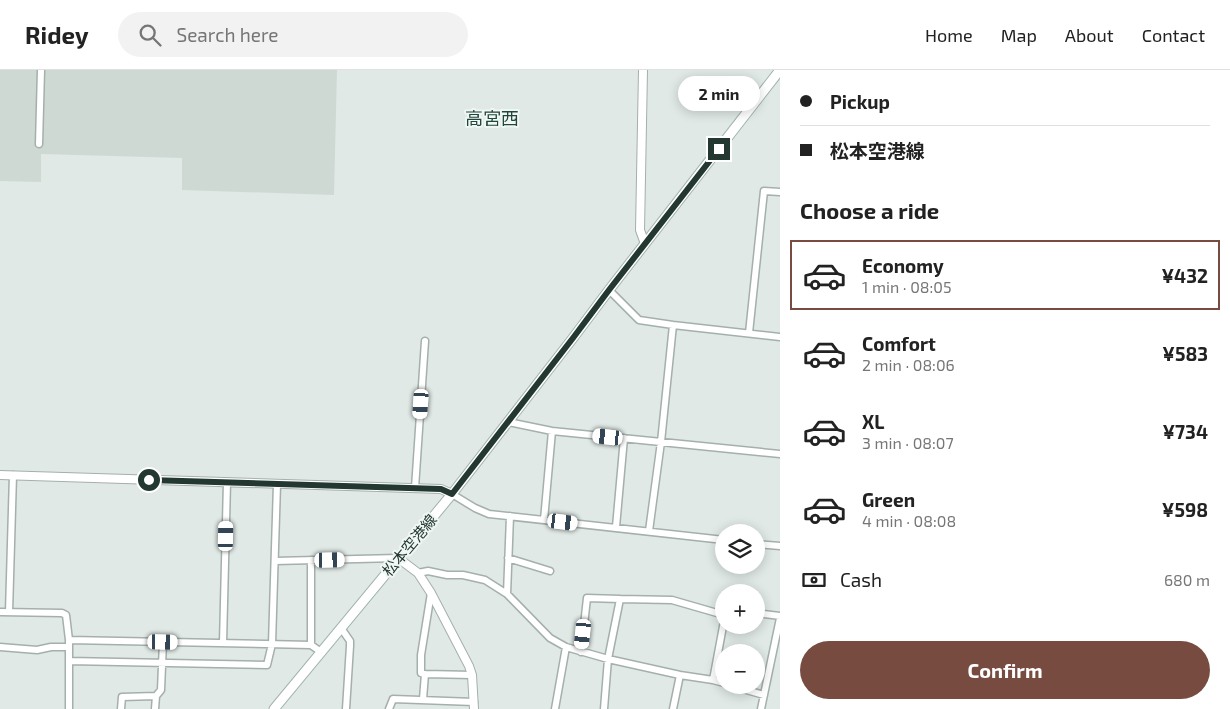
<!DOCTYPE html>
<meta charset="utf-8">
<style>
:root{--surface:#fff;--page:#f2f2f2;--text:#222;--muted:#767676;--line:#e0e0e0;--accent:#784b41}
body{margin:0;font-family:"Exo 2","Noto Sans JP",sans-serif;background:var(--page);color:var(--text);height:100vh;display:flex;flex-direction:column;font-size:19px;white-space:nowrap}
*{box-sizing:border-box;margin:0}
p{font-size:16px;color:var(--muted)}
.icon{flex:none;width:28px;height:28px;fill:none;stroke:currentColor;stroke-width:2;stroke-linecap:round;stroke-linejoin:round}
.map{position:relative;flex:1;overflow:hidden}
.drawer{display:flex;flex-direction:column;background:var(--surface);width:450px}
.drawer>*{flex:none}
.hud{display:grid;align-content:center;height:110px;padding:0 20px;background:var(--surface)}
.fabs{position:absolute;left:715px;top:454px;display:grid;gap:10px}
.fabs a{display:grid;place-items:center;width:50px;height:50px;border-radius:50%;background:var(--surface);box-shadow:0 2px 12px #0003;font-size:25px}
.end{position:absolute;width:22px;height:22px;margin:-11px;border:6px solid #233831;background:#fff;box-shadow:0 0 0 2px #fff}
.from{border-radius:50%}
.bubble{position:absolute;height:35px;border-radius:18px;background:var(--surface);box-shadow:0 2px 12px #0003;font-size:16px;font-weight:700;line-height:35px;text-align:center}
.car{position:absolute;width:15px;height:30px;margin:-15px -8px;border-radius:6px;box-shadow:0 0 4px 1px #0007;background:linear-gradient(#fff 24%,#345 0 40%,#fff 0 76%,#345 0 86%,#fff 0)}
.hud b{display:flex;align-items:center;gap:18px;height:48px;font-size:19px}
.hud b+b{border-top:1px solid var(--line)}
.hud i{width:12px;height:12px;background:var(--text)}
ul{padding:0;list-style:none}
li{display:flex;align-items:center;gap:15px;height:70px;margin:0 10px 8px;padding:0 10px;border:2px solid transparent;border-radius:0px}
li div{flex:1}
li b{display:block;font-size:19px}
li em{font-style:normal;font-weight:700}
li.on{border-color:var(--accent)}
li>.icon{width:45px;height:45px;stroke-width:1.5}
h2{padding:0 20px;font-size:22px;line-height:60px}
.pay{display:flex;align-items:center;gap:12px;height:55px;padding:0 20px;font-size:19px}
.pay p{margin-inline-start:auto}
.action{display:flex;gap:10px;margin-top:auto;padding:10px 20px}
.action a{flex:1;height:58px;border-radius:30px;background:var(--accent);color:#fff;font-size:20px;font-weight:700;line-height:58px;text-align:center}
header{display:flex;align-items:center;gap:30px;box-sizing:border-box;height:70px;padding:0 25px;background:var(--surface);border-bottom:1px solid var(--line)}
header strong{font-size:24px}
nav{display:flex;gap:28px;margin-inline-start:auto;font-size:18px}
.search{width:350px;height:45px;background:var(--page);display:flex;align-items:center;gap:12px;box-sizing:border-box;padding:0 18px;border-radius:28px;color:var(--muted);font-size:19px}
main{display:flex;flex:1;min-height:0}
.map>svg:first-child{display:block}
.built{fill:#cfd9d4}
.lines{fill:none;stroke-linecap:round;stroke-linejoin:round}
.minor-casing{stroke:#a4b0ab;stroke-width:9}
.tertiary-casing{stroke:#a4b0ab;stroke-width:10}
.secondary-casing{stroke:#a1b4ac;stroke-width:11}
.minor{stroke:#fff;stroke-width:6}
.tertiary{stroke:#fff;stroke-width:8}
.secondary{stroke:#fff;stroke-width:9}
.route{stroke:#233831;stroke-width:6}
.labels{text-anchor:middle;dominant-baseline:central;stroke-width:4;stroke-linejoin:round;paint-order:stroke}
.street-label{font-size:15px;fill:#233831;stroke:#f0f6f3}
.quarter-label{font-size:18px;fill:#21473c;stroke:#f0f6f3}
</style>
<header>
<strong>Ridey</strong>
<div class="search"><svg class="icon" aria-label="search" viewBox="0 0 24 24"><circle cx="10" cy="10" r="6"/><path d="M15 15l6 6"/></svg>Search here</div>
<nav><a>Home</a><a>Map</a><a>About</a><a>Contact</a></nav>
</header>
<main>
<div class="map">
<svg width="780" height="639" viewBox="0 0 780 639">
<rect width="100%" height="100%" fill="#e0e9e5"/>
<path class="built" d="M0 0H337L334 125 182 120V88L41 84V112L0 111Z"/>
<g class="lines">
<g class="minor-casing">
<path id="minor" d="M39 74 41 0
M609 220 639 250 673 255 780 267
M749 263 764 121 780 122
M508 352 552 361 780 384
M415 418 425 271
M452 424 475 438 489 444 724 470
M544 450 552 361
M616 457 624 368
M649 461 661 372 673 255
M756 474 780 476
M508 488 550 501
M311 490V575
M275 491 398 488
M418 503 428 501 447 505H463L485 510 507 524 550 568 566 577 608 589 680 605 713 610 724 613
M431 523 421 585V603L425 604 472 605
M507 524 510 446
M0 542 62 543 66 545 69 570V639
M9 542 13 405
M756 543 780 546
M341 558 350 571V576L346 639
M69 570 311 575 321 582
M223 573 227 412
M0 577 37 580 51 577H69
M581 582 587 528 620 529
M69 591 267 595 272 574 277 414
M713 610 724 551
M729 615 764 625
M423 629 425 604
M121 639 122 627 156 626
M155 639 156 626 161 620 163 572
M389 639 393 629 474 632
M555 639 566 577
M604 639 608 589 620 529 672 530 724 545
M673 639 680 605
M761 639 780 548"/>
</g>
<g class="tertiary-casing">
<path id="tertiary" d="M643 0 640 160 645 174
M0 405 441 419 452 424
M398 488 418 503 431 523 469 596 472 605 474 639"/>
</g>
<g class="secondary-casing">
<path id="secondary" d="M274 639 452 424 573 268 609 220 780 0"/>
</g>
<use href="#minor" class="minor"/>
<use href="#tertiary" class="tertiary"/>
<use href="#secondary" class="secondary"/>
</g>
<g class="lines">
<path class="route" d="M149 410 441 419 452 424 573 268 609 220 719 79"/>
</g>
<g class="labels">
<g class="street-label">
<text transform="translate(409 475) rotate(-50)">松本空港線</text>
</g>
<g class="quarter-label">
<text x="492" y="48">高宮西</text>
</g>
</g>
</svg>
<div class="fabs">
<a><svg class="icon" aria-label="layers" viewBox="0 0 24 24"><path d="M12 4l9 5-9 5-9-5zM3 14l9 5 9-5"/></svg></a>
<a>+</a>
<a>−</a>
</div>
<i class="end from" style="left:149px;top:410px"></i>
<i class="end" style="left:719px;top:79px"></i>
<div class="bubble" style="left:678px;top:6px;width:82px">2 min</div>
<i class="car" style="left:421px;top:334px;rotate:184deg"></i>
<i class="car" style="left:608px;top:367px;rotate:276deg"></i>
<i class="car" style="left:563px;top:452px;rotate:97deg"></i>
<i class="car" style="left:226px;top:466px;rotate:1deg"></i>
<i class="car" style="left:330px;top:490px;rotate:89deg"></i>
<i class="car" style="left:583px;top:564px;rotate:186deg"></i>
<i class="car" style="left:163px;top:572px;rotate:91deg"></i>
</div>
<section class="drawer">
<div class="hud">
<b><i class="from"></i>Pickup</b>
<b><i></i>松本空港線</b>
</div>
<h2>Choose a ride</h2>
<ul>
<li class="on"><svg class="icon" aria-label="car" viewBox="0 0 24 24"><path d="M5 17H2v-5l4-1 3-4h7l3 4 3 1v5h-3M9 17h6M6 11h13"/><circle cx="7" cy="17" r="2"/><circle cx="17" cy="17" r="2"/></svg><div><b>Economy</b><p>1 min · 08:05</p></div><em>¥432</em></li>
<li><svg class="icon" aria-label="car" viewBox="0 0 24 24"><path d="M5 17H2v-5l4-1 3-4h7l3 4 3 1v5h-3M9 17h6M6 11h13"/><circle cx="7" cy="17" r="2"/><circle cx="17" cy="17" r="2"/></svg><div><b>Comfort</b><p>2 min · 08:06</p></div><em>¥583</em></li>
<li><svg class="icon" aria-label="car" viewBox="0 0 24 24"><path d="M5 17H2v-5l4-1 3-4h7l3 4 3 1v5h-3M9 17h6M6 11h13"/><circle cx="7" cy="17" r="2"/><circle cx="17" cy="17" r="2"/></svg><div><b>XL</b><p>3 min · 08:07</p></div><em>¥734</em></li>
<li><svg class="icon" aria-label="car" viewBox="0 0 24 24"><path d="M5 17H2v-5l4-1 3-4h7l3 4 3 1v5h-3M9 17h6M6 11h13"/><circle cx="7" cy="17" r="2"/><circle cx="17" cy="17" r="2"/></svg><div><b>Green</b><p>4 min · 08:08</p></div><em>¥598</em></li>
</ul>
<div class="pay"><svg class="icon" aria-label="cash" viewBox="0 0 24 24"><path d="M3 7h18v10H3z"/><circle cx="12" cy="12" r="2"/></svg>Cash<p>680 m</p></div>
<div class="action"><a>Confirm</a></div>
</section>
</main>
